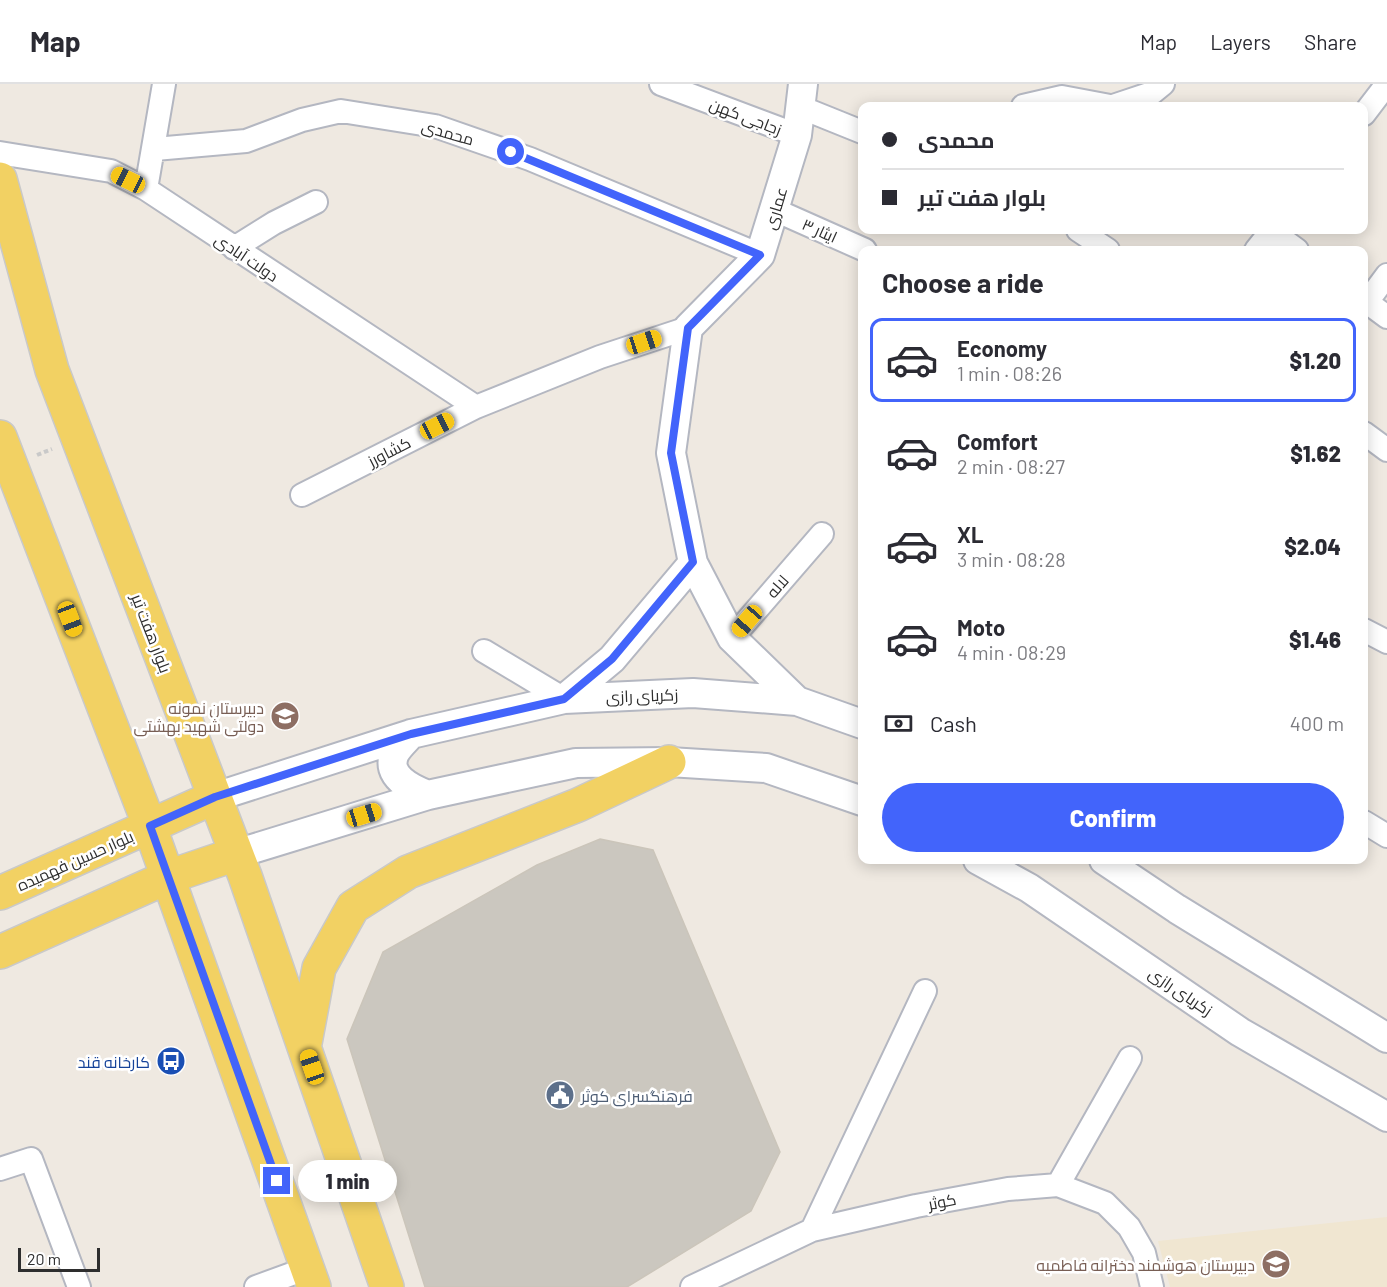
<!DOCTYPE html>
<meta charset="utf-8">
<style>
:root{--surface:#fff;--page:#f7f7f7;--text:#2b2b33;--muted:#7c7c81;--line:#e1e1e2;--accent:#4264fb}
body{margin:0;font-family:Barlow,Cairo,sans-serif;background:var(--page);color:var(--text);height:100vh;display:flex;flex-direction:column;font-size:22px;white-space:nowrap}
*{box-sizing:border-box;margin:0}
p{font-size:20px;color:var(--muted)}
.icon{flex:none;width:33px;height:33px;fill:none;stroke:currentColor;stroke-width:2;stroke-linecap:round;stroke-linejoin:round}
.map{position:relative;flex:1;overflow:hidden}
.panel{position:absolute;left:858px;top:162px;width:510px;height:618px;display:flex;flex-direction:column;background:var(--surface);border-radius:12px;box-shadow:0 3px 15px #0003}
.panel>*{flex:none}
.hud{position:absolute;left:858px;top:18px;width:510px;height:132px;border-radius:12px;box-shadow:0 3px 15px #0003;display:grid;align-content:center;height:132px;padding:0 24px;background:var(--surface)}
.scale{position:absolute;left:18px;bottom:15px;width:82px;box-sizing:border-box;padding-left:6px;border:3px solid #2e2e2e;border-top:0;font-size:16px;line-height:21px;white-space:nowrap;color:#2e2e2e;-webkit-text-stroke:4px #fff;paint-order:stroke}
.end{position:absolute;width:27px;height:27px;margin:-14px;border:8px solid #4264fb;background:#fff;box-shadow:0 0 0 3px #fff}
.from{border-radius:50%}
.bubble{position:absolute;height:42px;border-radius:21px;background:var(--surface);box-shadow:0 3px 15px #0003;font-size:20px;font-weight:800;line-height:42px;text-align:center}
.car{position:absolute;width:18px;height:36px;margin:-18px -9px;border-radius:8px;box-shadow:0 0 4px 2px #0007;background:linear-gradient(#f5c518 24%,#345 0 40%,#f5c518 0 76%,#345 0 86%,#f5c518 0)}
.hud b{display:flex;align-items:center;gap:21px;height:57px;font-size:22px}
.hud b+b{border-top:2px solid var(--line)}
.hud i{width:15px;height:15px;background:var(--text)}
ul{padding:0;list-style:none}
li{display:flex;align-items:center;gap:18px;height:84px;margin:0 12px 9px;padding:0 12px;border:3px solid transparent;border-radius:12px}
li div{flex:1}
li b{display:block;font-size:22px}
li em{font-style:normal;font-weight:800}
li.active{border-color:var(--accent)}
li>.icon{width:54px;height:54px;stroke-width:1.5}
h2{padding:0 24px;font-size:27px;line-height:72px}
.pay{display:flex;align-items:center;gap:15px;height:66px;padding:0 24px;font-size:22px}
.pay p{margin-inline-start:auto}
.button{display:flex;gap:12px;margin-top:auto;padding:12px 24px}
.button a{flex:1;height:69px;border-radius:36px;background:var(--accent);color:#fff;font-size:24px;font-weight:800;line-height:69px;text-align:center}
header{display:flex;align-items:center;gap:36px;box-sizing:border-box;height:84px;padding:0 30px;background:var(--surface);border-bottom:2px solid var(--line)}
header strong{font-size:28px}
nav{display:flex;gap:33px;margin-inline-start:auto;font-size:21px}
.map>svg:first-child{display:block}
.education{fill:#f0e6d1}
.building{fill:#cbc7bf;stroke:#cbc5ba;stroke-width:1.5}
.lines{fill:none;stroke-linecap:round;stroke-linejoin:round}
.minor-casing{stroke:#b4b7c1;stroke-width:26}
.tertiary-casing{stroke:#b4b7c1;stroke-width:32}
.primary-casing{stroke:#c9c9c9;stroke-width:36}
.path{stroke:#c9c9c9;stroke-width:4;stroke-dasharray:4.5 3;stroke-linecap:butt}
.minor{stroke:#fff;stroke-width:22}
.tertiary{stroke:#fff;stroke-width:28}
.primary{stroke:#f2d163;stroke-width:33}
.route{stroke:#4264fb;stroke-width:8}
.labels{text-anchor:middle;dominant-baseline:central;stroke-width:5;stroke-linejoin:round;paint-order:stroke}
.street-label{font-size:16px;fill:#2e2e2e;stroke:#fff}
.education-label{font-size:16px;fill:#785e54;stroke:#fff;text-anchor:end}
.transit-label{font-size:16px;fill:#164399;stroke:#fff;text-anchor:end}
.service-label{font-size:16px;fill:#4e5e75;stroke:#fff;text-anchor:start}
</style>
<header>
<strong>Map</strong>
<nav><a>Map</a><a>Layers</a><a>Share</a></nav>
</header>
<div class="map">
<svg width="1387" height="1203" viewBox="0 0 1387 1203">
<rect width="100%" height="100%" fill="#efe9e1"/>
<path class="education" d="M1387 1133V1203H1170L1158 1157Z"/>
<path class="building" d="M600 755 653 766 780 1068 751 1127 627 1203H425L347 955 383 868 537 781Z"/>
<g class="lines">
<g class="minor-casing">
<path id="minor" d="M661 0 797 51
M1023 22 1062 13 1110 22
M1113 22 1152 9 1163 0
M800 23 862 48
M1364 30 1387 0
M155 65 246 57 302 36 341 27 435 42 530 75 760 171
M0 69 111 87 146 105 476 323
M146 105 164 0
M775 126 865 166
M1078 146 1108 166
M1271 147 1297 166
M234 164 274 139 316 118
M1256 166 1272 146
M1364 216 1387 233
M1364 222 1387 191
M1364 349 1387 366
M302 411 476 323 600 273 688 244
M1364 546 1387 558
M732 554 822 450
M484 567 564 615
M1364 738 1387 752
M0 1085 31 1075 79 1203
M1058 1101 1130 974
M812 1146 925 907
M256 1203 308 1184
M692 1203 812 1146 916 1122 1008 1105 1058 1101 1105 1119 1129 1143 1144 1169 1152 1203"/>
</g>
<g class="tertiary-casing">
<path id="tertiary" d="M564 615 612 575 693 479
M797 617 732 554 693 479 671 369 688 244 760 171 797 51 803 0
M411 650C406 656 399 662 395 669 384 692 412 705 428 711
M215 713 411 650 564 615 693 609 797 617 862 640
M236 770 428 711 576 679 669 678 766 684 862 717
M978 776 1029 804 1240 948 1387 1033
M1104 776 1177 825 1387 954"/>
</g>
<g class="primary-casing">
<path id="primary" d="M0 95 52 286 245 792 387 1203
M0 353 147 735 314 1203
M0 809 215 713
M0 868 168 793 236 770
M305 959 319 884 353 823 408 788 578 721 669 678"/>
</g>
<path class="path" d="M37 371 52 365"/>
<use href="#minor" class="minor"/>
<use href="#tertiary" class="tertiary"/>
<use href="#primary" class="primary"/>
</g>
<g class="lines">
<path class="route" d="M277 1097 150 742 215 713 411 650 564 615 612 575 693 478 671 369 688 244 760 171 511 68"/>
</g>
<defs>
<g id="school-disc" transform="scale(1.5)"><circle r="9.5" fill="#8d6e63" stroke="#fff"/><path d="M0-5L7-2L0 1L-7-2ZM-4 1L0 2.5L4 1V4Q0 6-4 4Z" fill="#fff"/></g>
<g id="bus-disc" transform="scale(1.5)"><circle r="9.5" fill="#1a4fb4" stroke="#fff"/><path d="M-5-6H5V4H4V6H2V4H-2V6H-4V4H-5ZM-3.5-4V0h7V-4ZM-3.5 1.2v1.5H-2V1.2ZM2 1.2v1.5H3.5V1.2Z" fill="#fff"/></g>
<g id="civic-disc" transform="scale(1.5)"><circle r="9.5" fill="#5c6f8a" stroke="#fff"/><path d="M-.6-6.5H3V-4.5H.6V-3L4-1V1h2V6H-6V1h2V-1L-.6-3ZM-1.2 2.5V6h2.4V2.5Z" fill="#fff"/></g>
</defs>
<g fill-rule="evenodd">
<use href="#school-disc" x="285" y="632"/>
<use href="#bus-disc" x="171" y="977"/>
<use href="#civic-disc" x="560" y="1011"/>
<use href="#school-disc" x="1276" y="1180"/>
</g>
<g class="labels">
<g class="street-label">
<text transform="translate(746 32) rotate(21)">زجاجی کهن</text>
<text transform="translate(448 48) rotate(16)">محمدی</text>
<text transform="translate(775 124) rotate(-73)">عماری</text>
<text transform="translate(820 146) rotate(24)">ایثار ۳</text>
<text transform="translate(247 173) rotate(34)">دولت آبادی</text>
<text transform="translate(389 367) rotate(-27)">کشاورز</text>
<text transform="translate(777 502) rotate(-49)">لاله</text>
<text transform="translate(152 549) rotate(69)">بلوار هفت تیر</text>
<text transform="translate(642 611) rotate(-2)">زکریای رازی</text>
<text transform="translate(75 776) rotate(-24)">بلوار حسین فهمیده</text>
<text transform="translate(1181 907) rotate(34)">زکریای رازی</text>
<text transform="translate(942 1117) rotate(-11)">کوثر</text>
</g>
<g class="education-label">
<text x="264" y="623">دبیرستان نمونه<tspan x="264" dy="18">دولتی شهید بهشتی</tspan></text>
<text x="1255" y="1180">دبیرستان هوشمند دخترانه فاطمیه</text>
</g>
<g class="transit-label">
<text x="150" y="977">کارخانه قند</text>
</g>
<g class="service-label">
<text x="581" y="1011">فرهنگسرای کوثر</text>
</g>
</g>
</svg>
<div class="scale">20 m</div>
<i class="end from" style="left:511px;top:68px"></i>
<i class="end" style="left:277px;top:1097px"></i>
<div class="bubble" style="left:298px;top:1076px;width:99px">1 min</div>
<i class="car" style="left:128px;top:96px;rotate:296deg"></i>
<i class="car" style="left:644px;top:258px;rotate:72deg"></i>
<i class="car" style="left:437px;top:342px;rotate:63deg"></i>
<i class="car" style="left:70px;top:535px;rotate:159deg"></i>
<i class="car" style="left:747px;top:537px;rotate:221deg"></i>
<i class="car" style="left:364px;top:731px;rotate:73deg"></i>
<i class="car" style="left:312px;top:983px;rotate:341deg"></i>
<div class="hud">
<b><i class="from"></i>محمدی</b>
<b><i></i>بلوار هفت تیر</b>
</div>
<section class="panel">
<h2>Choose a ride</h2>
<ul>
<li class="active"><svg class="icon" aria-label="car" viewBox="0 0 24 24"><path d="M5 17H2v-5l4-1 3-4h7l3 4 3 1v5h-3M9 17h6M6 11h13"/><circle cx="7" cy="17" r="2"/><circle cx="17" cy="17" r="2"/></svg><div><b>Economy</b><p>1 min · 08:26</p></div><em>$1.20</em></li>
<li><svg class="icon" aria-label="car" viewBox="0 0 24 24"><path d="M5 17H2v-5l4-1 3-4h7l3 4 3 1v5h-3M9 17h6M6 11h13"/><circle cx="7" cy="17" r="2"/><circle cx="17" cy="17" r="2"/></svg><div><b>Comfort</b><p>2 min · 08:27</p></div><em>$1.62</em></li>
<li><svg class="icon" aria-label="car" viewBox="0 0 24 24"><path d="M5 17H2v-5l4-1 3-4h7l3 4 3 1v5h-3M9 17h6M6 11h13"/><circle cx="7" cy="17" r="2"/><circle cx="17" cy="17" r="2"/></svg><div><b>XL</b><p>3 min · 08:28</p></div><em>$2.04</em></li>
<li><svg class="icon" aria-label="car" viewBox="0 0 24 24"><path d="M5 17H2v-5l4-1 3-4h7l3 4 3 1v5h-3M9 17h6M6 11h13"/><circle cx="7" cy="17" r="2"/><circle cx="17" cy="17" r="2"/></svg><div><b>Moto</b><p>4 min · 08:29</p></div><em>$1.46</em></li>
</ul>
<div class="pay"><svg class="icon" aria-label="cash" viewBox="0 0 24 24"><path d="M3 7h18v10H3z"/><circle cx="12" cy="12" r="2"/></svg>Cash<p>400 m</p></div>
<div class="button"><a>Confirm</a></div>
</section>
</div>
